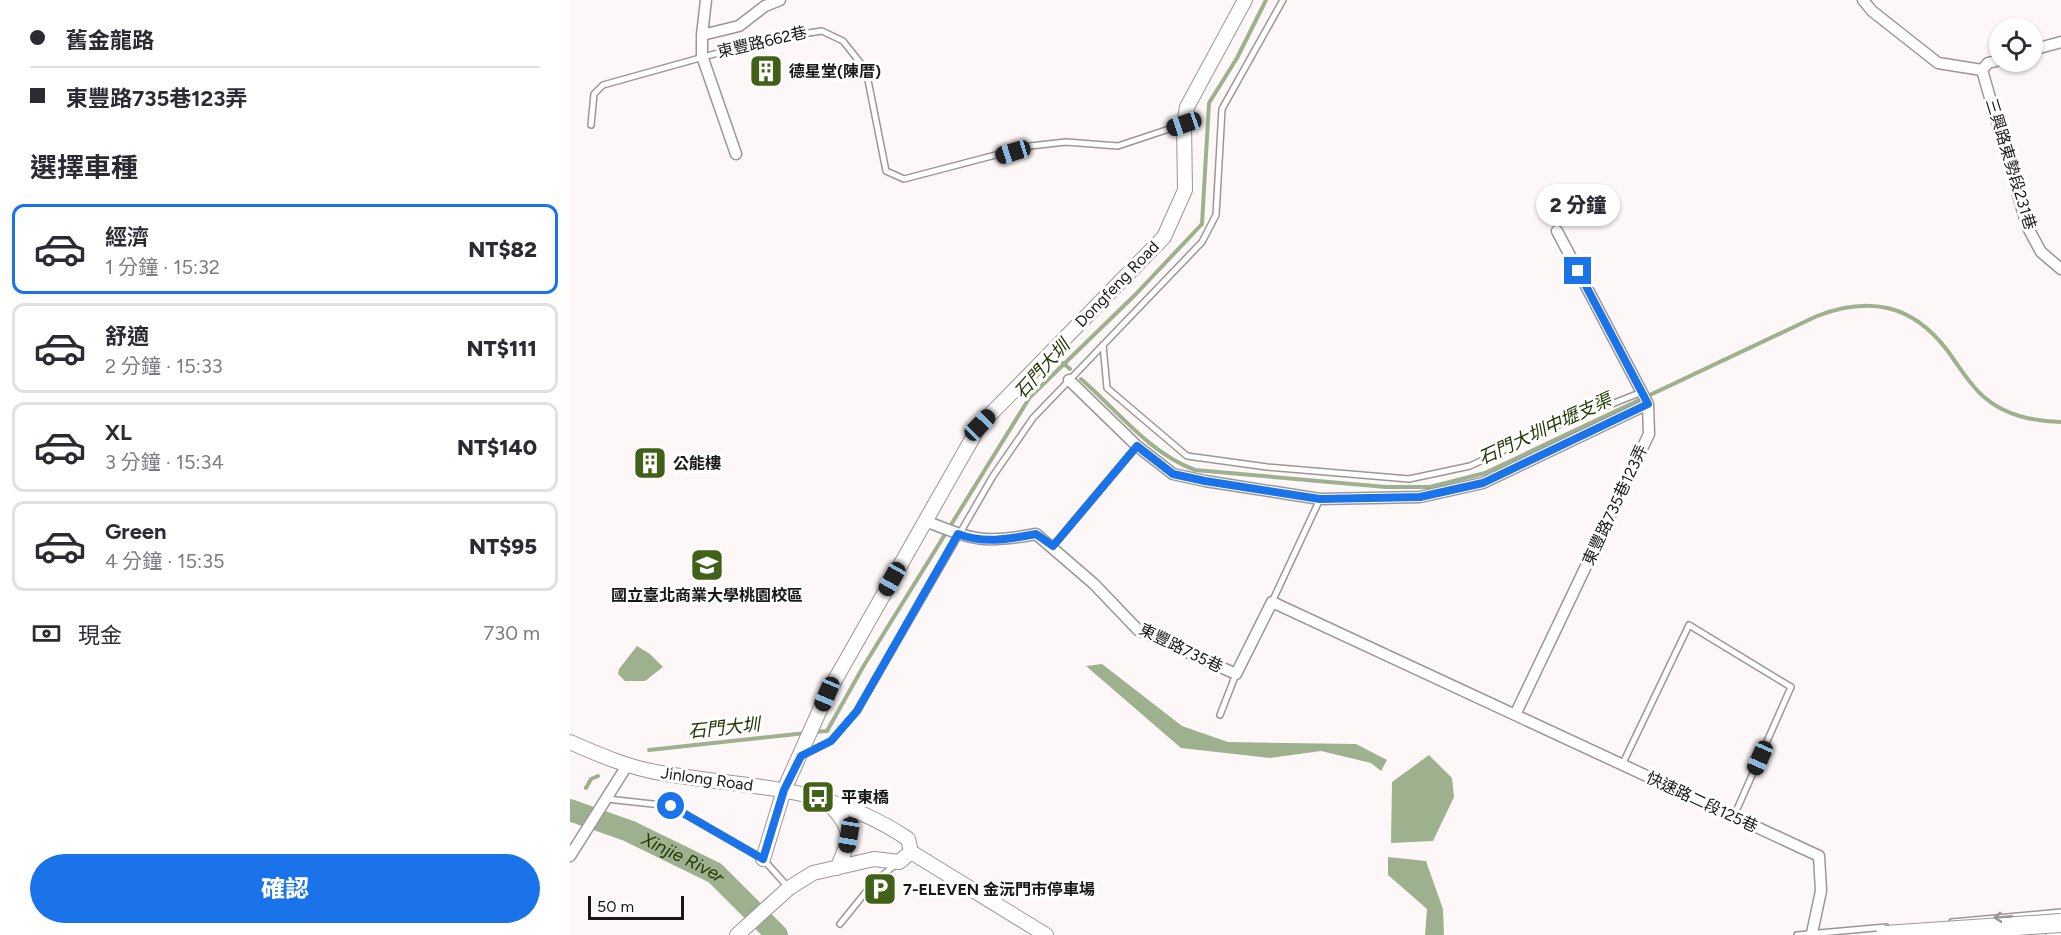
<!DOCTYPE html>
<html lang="zh-TW">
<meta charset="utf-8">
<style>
:root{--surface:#fff;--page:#f2f2f3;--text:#2b2b33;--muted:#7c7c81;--line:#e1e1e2;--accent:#1a73e8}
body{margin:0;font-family:Figtree,"Noto Sans TC",sans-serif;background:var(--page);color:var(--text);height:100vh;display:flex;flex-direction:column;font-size:22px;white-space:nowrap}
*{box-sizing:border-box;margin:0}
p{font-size:20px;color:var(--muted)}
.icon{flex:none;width:33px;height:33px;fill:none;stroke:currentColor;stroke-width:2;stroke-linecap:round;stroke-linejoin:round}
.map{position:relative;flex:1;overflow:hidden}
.details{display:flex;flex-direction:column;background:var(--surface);width:570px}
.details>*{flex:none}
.banner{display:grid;align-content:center;height:132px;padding:0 30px;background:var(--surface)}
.buttons{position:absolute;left:1419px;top:18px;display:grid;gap:12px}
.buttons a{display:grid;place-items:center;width:54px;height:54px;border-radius:50%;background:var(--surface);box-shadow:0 2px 4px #0004;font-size:30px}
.scale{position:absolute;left:18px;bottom:15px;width:96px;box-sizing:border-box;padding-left:6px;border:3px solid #191717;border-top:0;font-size:16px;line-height:21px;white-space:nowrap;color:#191717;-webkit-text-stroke:4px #fff;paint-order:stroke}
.end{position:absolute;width:27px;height:27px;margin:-14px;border:8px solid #1a73e8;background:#fff;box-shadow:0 0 0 3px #fff}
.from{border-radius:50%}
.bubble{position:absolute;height:42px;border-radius:21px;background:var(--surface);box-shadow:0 2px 4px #0004;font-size:20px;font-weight:800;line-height:42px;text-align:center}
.car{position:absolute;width:18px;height:36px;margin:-18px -9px;border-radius:8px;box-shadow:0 0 4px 2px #0007;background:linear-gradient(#222 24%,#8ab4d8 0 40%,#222 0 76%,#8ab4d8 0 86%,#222 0)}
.banner b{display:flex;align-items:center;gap:21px;height:57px;font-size:22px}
.banner b+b{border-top:2px solid var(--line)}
.banner i{width:15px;height:15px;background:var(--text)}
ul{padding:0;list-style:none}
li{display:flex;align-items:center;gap:18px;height:90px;margin:0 12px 9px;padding:0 18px;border:3px solid var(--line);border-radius:12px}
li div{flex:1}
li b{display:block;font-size:22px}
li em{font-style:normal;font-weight:800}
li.current{border-color:var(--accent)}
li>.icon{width:54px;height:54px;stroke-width:1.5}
h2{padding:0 30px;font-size:27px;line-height:72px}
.pay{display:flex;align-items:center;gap:15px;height:66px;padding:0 30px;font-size:22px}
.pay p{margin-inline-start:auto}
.button{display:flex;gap:12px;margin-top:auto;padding:12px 30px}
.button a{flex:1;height:69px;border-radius:36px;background:var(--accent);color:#fff;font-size:24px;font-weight:800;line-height:69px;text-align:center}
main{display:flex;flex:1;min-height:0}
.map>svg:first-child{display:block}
.water{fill:#9eb18e}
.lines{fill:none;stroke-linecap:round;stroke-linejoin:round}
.stream{stroke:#9eb18e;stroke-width:4}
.river{stroke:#9eb18e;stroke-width:22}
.lane-casing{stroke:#9c9697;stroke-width:8}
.street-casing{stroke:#9c9697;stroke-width:13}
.secondary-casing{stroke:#9c9697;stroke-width:16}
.highway-casing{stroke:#9c9697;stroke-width:20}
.lane{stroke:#fff;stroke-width:5}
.street{stroke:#fff;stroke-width:10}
.secondary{stroke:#fff;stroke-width:14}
.highway{stroke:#fff;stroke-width:18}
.highway-bridge-casing{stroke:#9c9697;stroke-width:20;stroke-linecap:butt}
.highway-bridge{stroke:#fff;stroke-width:18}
.oneway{stroke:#989797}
.route{stroke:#1a73e8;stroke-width:8}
.labels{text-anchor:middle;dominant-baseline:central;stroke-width:6;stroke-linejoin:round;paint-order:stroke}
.street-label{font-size:16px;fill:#191717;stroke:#fff}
.poi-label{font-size:16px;font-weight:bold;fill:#191717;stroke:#fff;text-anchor:start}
.water-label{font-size:18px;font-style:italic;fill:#1e3500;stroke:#fff}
</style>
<main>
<section class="details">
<div class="banner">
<b><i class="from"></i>舊金龍路</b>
<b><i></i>東豐路735巷123弄</b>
</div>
<h2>選擇車種</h2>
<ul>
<li class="current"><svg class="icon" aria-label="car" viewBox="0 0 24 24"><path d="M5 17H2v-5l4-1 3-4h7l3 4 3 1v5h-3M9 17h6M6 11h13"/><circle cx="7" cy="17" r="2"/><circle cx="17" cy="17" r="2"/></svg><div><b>經濟</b><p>1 分鐘 · 15:32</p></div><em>NT$82</em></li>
<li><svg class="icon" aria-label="car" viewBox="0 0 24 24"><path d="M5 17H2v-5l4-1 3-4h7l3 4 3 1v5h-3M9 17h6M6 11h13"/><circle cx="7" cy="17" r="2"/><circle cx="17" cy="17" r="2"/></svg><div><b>舒適</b><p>2 分鐘 · 15:33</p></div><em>NT$111</em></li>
<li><svg class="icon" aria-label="car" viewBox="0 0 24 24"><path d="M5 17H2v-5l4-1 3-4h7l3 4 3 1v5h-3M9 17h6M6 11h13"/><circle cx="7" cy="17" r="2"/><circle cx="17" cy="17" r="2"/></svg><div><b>XL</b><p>3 分鐘 · 15:34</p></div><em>NT$140</em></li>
<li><svg class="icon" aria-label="car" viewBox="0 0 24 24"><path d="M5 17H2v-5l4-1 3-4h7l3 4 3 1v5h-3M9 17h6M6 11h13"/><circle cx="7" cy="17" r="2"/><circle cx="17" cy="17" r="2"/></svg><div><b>Green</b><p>4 分鐘 · 15:35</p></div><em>NT$95</em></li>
</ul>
<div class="pay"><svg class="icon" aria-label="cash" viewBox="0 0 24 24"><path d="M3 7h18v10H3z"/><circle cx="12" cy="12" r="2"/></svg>現金<p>730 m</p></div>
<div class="button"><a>確認</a></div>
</section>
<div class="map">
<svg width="1491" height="935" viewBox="0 0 1491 935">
<rect width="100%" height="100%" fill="#fef7f8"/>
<path class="water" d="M67 646 80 654 93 667 75 681H55L48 674 49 669Z
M532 664 612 726 658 742 786 744 817 760 811 771 801 763 751 751 700 758 611 748 516 666Z
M859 755 882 778 884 797 863 841 821 843 822 782Z
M818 857 856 861 873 909 874 935H855L857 909 818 875Z"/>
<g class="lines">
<path class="stream" d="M493 363 500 369
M511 379C547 410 579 453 625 470L816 487H860L915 473 1247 316C1299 296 1342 304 1377 350 1389 366 1399 384 1414 397 1436 416 1463 421 1491 422
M244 732 257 731 293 667 460 397 565 295 632 224 639 103 667 58 696 0
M79 750 236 733
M16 788 21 779 28 776"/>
<path class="river" id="s1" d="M0 810 59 831 145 873 207 935"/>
<g class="lane-casing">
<path id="lane" d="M21 125 24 94 33 85 198 39 252 31 273 41 296 70 316 171 334 179 460 146 496 142 548 146 614 124
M533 345 537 388 617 456 697 467 839 479 900 466 981 428 1072 392
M483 546 567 446
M702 602 750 499
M650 715 666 674
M233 755 261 741 287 711 423 476 463 418 632 242 646 215 652 109 713 0
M1052 765 1119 625 1221 687 1164 816
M37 799 101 806 193 859 218 887
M1382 922 1491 912
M270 924 304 882 325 865
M1227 935 1316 927"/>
</g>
<g class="street-casing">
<path id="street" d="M136 0 132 35 169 26 195 6 210 0
M1293 0 1302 11 1368 63 1412 70
M132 35V56L166 154
M1462 50 1491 42
M1430 60 1418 63 1412 70 1457 226 1471 252 1491 269
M499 380 567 446 603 474 635 481 750 499 850 497 913 483 1078 404
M355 521C404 540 413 544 466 534L524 584 568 630 666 674 702 602 1249 856 1251 891 1242 933
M945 715 1079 434 1078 404 987 231
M0 856 58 764"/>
</g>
<g class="secondary-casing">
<path id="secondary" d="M0 742C29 755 60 768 91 773 183 789 256 784 338 839L341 852
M258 803C283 828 282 837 267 868
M341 852 476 935
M193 859 214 790 257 694 410 425 594 237 615 190 614 124 617 107 675 0
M167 935 219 888 243 873 304 859 329 862 341 852"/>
</g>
<g class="highway-casing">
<path id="highway" d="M1485 935 1491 934"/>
</g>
<use href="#lane" class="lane"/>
<use href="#street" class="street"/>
<use href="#secondary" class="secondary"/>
<use href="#highway" class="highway"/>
<g class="highway-bridge-casing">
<path id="highway-bridge" d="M1315 935 1491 923"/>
</g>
<use href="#highway-bridge" class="highway-bridge"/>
</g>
<defs><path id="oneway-shaft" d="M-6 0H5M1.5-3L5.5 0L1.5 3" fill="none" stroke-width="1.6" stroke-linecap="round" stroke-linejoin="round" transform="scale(1.5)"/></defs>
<use class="oneway" href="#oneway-shaft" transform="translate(1433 917) rotate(175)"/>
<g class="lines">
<path class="route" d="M101 806 193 859 214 790 231 756 261 741 287 711 388 534C415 544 439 539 466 534L483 546 567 446 603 474 635 481 750 499 850 497 913 483 1078 404 1008 271"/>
</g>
<defs>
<g id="building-square" transform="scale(1.725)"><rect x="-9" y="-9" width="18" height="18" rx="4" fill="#406117" stroke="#fff"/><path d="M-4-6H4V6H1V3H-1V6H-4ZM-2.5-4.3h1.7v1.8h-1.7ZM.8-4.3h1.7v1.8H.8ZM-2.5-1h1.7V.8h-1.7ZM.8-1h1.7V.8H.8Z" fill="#fff"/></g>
<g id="university-square" transform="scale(1.725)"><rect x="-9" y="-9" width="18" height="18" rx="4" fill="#406117" stroke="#fff"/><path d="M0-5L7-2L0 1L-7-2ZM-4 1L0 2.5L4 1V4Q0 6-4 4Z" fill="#fff"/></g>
<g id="bus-square" transform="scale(1.725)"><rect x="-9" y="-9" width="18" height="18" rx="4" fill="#406117" stroke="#fff"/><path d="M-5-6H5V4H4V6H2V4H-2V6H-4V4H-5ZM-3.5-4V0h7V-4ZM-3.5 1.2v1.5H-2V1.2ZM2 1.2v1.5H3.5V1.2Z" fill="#fff"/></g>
<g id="parking-square" transform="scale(1.725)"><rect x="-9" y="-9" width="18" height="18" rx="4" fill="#406117" stroke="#fff"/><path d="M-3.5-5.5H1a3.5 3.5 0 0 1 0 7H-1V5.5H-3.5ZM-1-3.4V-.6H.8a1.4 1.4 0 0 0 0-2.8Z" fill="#fff"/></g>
</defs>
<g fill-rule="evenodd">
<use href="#building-square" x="196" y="71"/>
<use href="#building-square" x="80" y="463"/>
<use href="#university-square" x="137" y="565"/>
<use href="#bus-square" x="248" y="797"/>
<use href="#parking-square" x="310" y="889"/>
</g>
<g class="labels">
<g class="street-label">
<text transform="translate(192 42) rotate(-13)">東豐路662巷</text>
<text transform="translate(1441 164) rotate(73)">三興路東勢段231巷</text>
<text transform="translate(547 284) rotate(-46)">Dongfeng Road</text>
<text transform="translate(1045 505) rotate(-65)">東豐路735巷123弄</text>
<text transform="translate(611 648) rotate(26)">東豐路735巷</text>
<text transform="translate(137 779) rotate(8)">Jinlong Road</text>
<text transform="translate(1132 802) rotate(25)">快速路二段125巷</text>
</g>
<g class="poi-label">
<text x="219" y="71">德星堂(陳厝)</text>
<text x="103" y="463">公能樓</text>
<text x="137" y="595" text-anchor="middle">國立臺北商業大學桃園校區</text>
<text x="271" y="797">平東橋</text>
<text x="333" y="889">7-ELEVEN 金沅門市停車場</text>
</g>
<g class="water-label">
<text transform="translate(472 369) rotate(-48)">石門大圳</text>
<text transform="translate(975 429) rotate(-25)">石門大圳中壢支渠</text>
<text transform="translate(154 728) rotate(-6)">石門大圳</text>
<text stroke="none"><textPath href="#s1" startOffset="123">Xinjie River</textPath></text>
</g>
</g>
</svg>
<div class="buttons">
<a><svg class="icon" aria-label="locate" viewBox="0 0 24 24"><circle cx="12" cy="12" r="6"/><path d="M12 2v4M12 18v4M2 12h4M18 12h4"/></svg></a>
</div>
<div class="scale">50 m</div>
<i class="end from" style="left:101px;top:806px"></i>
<i class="end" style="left:1008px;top:271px"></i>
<div class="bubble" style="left:966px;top:184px;width:84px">2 分鐘</div>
<i class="car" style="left:614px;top:124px;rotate:251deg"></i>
<i class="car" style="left:443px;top:152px;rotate:253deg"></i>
<i class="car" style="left:410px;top:425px;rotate:44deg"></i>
<i class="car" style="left:322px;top:579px;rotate:209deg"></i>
<i class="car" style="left:257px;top:694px;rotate:203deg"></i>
<i class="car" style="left:1190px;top:758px;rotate:204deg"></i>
<i class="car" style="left:279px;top:835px;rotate:189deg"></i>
</div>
</main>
